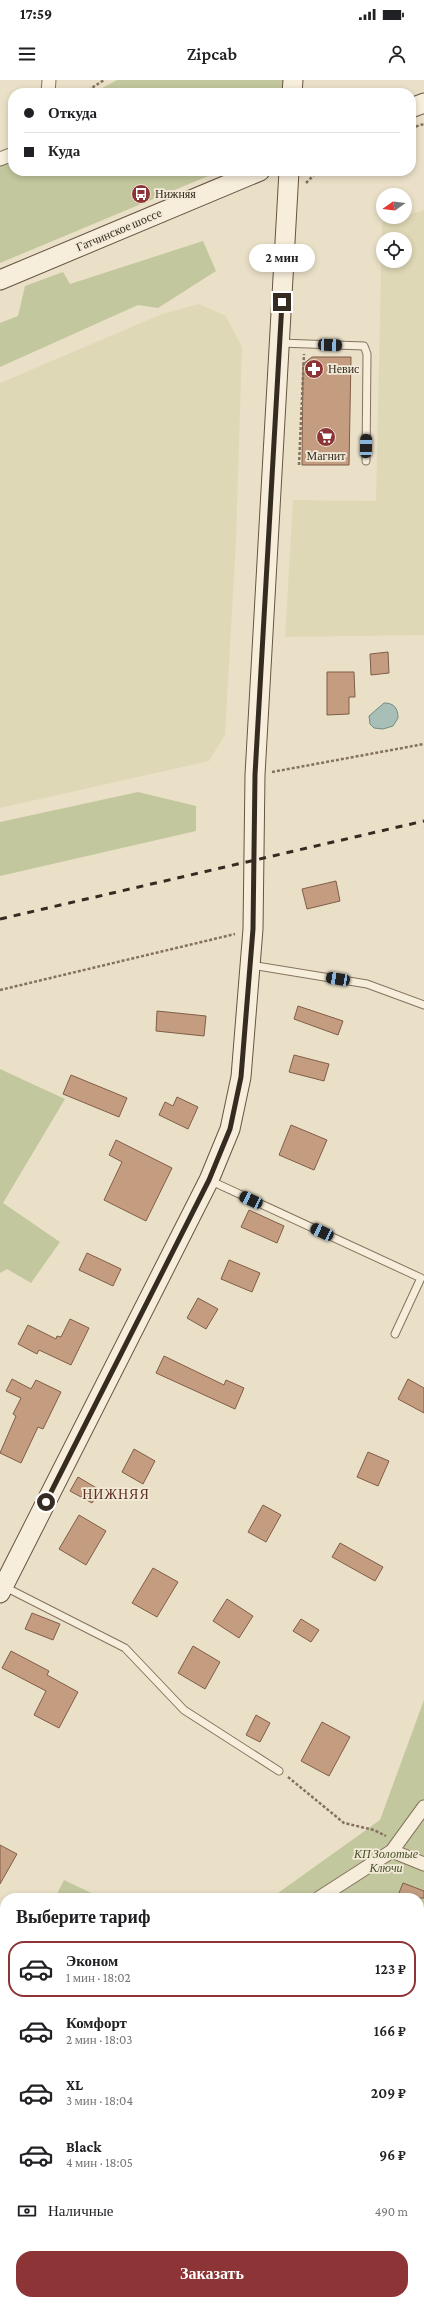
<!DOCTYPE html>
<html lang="ru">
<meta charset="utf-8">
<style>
:root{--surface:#fff;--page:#f2f2f2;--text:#202124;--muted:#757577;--line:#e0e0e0;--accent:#8d3536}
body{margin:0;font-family:"Crimson Pro",serif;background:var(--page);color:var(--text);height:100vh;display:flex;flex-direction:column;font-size:15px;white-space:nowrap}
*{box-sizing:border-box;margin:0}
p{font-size:13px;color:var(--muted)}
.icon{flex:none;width:22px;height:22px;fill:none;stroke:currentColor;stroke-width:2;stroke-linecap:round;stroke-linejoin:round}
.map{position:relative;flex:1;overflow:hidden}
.side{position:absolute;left:0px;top:1813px;width:424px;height:412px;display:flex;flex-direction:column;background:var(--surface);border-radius:16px 16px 0 0;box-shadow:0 2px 6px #0003}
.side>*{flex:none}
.top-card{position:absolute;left:8px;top:8px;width:408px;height:88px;border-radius:16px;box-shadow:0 2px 6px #0003;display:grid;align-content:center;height:88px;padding:0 16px;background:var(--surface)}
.needle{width:26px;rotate:256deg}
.controls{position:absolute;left:376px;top:108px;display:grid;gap:8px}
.controls a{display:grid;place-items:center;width:36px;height:36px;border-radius:50%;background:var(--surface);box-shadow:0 2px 6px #0003;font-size:20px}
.end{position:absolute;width:18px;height:18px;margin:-9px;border:5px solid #362b21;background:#fff;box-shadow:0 0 0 2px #fff}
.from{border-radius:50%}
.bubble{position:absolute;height:28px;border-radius:14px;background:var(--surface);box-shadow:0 2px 6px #0003;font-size:13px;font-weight:600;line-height:28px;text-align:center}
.car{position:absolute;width:12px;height:24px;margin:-12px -6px;border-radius:5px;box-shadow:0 0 3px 1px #0007;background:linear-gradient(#222 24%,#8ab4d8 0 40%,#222 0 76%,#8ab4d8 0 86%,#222 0)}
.top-card b{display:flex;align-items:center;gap:14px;height:38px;font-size:15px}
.top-card b+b{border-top:1px solid var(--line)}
.top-card i{width:10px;height:10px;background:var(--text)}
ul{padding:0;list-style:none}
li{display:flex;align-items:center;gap:12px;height:56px;margin:0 8px 6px;padding:0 8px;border:2px solid transparent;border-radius:16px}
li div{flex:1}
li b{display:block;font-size:15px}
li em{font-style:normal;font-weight:600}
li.selected{border-color:var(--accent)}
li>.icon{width:36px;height:36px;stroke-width:1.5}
h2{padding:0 16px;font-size:18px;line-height:48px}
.pay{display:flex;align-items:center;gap:10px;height:44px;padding:0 16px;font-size:15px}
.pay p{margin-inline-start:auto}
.primary-button{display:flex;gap:8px;margin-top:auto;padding:8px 16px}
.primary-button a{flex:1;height:46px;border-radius:16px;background:var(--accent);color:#fff;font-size:16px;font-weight:600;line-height:46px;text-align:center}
.status{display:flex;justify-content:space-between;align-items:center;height:28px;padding:0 20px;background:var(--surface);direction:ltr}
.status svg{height:11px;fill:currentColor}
header{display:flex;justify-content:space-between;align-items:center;height:52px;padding:0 16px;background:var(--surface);font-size:18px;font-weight:600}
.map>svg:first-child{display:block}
.farmland{fill:#dfd8b6;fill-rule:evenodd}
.green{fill:#c3c79d}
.water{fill:#a8bfb8;stroke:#708c85}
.building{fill:#c49d81;stroke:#815d47}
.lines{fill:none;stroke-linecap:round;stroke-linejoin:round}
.lane-casing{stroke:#84725f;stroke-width:9}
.street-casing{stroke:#84725f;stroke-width:15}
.secondary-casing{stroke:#665442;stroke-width:21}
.path{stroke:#84725f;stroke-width:2.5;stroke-dasharray:3 2;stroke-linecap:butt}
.lane{stroke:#f6edda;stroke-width:7}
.street{stroke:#f6edda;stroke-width:13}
.secondary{stroke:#f6edda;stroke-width:19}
.rail{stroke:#362b21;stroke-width:3;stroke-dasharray:7 7;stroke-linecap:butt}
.route{stroke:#362b21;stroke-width:5}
.labels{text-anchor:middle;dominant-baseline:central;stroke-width:3.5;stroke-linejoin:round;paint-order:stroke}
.poi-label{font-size:12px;fill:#362b21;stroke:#f2ead7;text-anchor:start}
.street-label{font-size:12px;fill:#362b21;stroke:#f2ead7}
.park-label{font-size:12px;font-style:italic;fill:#475129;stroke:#f2ead7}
.quarter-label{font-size:14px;letter-spacing:1px;fill:#5f3024;stroke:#f2ead7}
</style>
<div class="status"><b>17:59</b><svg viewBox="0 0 49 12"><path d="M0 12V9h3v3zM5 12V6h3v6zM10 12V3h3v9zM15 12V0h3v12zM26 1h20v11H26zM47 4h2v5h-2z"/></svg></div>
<header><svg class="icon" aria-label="menu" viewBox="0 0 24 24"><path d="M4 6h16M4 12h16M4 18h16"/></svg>Zipcab<svg class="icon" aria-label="person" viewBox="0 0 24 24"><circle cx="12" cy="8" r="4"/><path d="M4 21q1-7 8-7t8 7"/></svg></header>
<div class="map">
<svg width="424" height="2225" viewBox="0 0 424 2225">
<rect width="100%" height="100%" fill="#eae0c8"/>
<path class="farmland" d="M424 130V555L285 557 293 420 376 421 382 143ZM383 159H405V181H383Z
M199 224 226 236 242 267 236 460 225 655 209 681 0 728V303L162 234Z"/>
<path class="green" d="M117 0H284L283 13H93Z
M13 72V91H220L0 183V76Z
M203 161 216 191 158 228 138 225 0 287V243L18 236 25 206 63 192 70 204Z
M138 712 196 726V751L0 796V742Z
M0 989 65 1019 3 1123 60 1162 31 1203 7 1189 0 1193Z
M424 1620V2225H0V1928L5 1918V2220H419V1818H271L380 1740Z
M64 1800 102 1818H55Z"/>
<path class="water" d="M384 623C394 623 398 628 398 638L393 646 383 649 374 648 370 644 369 636Z"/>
<path class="building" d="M312 277H351L349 385H302L303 284Z
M388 572 389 593 371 595 370 574Z
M327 592H354L355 617H349V634L327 635Z
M336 801 340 821 307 829 302 809Z
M298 926 343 941 338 955 294 939Z
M157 931 206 936 204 956 156 951Z
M294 975 329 984 324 1001 289 992Z
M71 995 127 1018 119 1037 63 1014Z
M177 1017 198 1027 188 1049 159 1035 165 1022 173 1026Z
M291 1045 327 1060 314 1090 279 1075Z
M116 1060 172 1088 146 1141 104 1120 122 1082 109 1075Z
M249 1130 284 1146 277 1163 241 1147Z
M87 1173 121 1189 113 1206 79 1190Z
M229 1180 260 1193 252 1212 221 1199Z
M198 1218 218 1229 206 1249 187 1238Z
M70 1239 89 1248 71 1285 39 1270 37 1274 18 1264 28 1245 56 1259 57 1256 61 1257Z
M164 1276 224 1305 226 1300 244 1308 235 1329 156 1293Z
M12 1299 31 1309 36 1300 61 1312 43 1349 38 1347 21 1383 0 1373 16 1336 13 1334 21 1318 6 1311Z
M408 1299 424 1308V1333L398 1319Z
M134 1369 155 1381 143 1404 122 1392Z
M368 1372 389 1381 378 1406 357 1397Z
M78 1397 100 1410 92 1423 70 1411Z
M263 1425 281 1435 266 1462 248 1452Z
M79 1435 106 1451 86 1485 59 1469Z
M340 1463 383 1487 375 1501 332 1477Z
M153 1488 178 1502 157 1537 132 1523Z
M227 1519 253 1536 239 1558 213 1541Z
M32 1533 60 1544 53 1560 25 1549Z
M301 1539 319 1550 311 1562 293 1551Z
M193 1566 220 1582 205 1609 178 1593Z
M11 1571 49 1591 47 1595 78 1612 59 1648 34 1635 46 1611 2 1588Z
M256 1635 270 1643 260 1662 246 1655Z
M322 1642 350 1657 329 1696 301 1681Z
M0 1765 17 1774 0 1804Z
M403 1803 424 1811V1818H397Z"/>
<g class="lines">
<g class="lane-casing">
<path id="lane" d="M280 263 364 266 367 274 366 381
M251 885 367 904 424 925
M209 1100 421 1198 395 1254
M5 1507 125 1568 184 1630 279 1691"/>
</g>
<g class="street-casing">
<path id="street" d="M48 13 49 0
M0 79 13 74
M392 1771 424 1784
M319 1818 392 1771 424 1727
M419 1942H424
M0 1951 5 1941
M0 2063 5 2066
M0 2200 5 2202
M419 2216H424
M40 2220 50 2225
M124 2225 126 2220"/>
</g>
<g class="secondary-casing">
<path id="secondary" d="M292 13 293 0
M411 28 424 23
M0 200 260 91
M0 1513 209 1100 230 1049 241 997 253 849 255 695 289 91"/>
</g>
<path class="path" d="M84 13 104 0
M411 48 424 44
M306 103 318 91
M299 385 304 274
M272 692 424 664
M0 910 235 854
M288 1697 344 1743 374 1750 386 1756"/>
<use href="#lane" class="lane"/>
<use href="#street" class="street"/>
<use href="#secondary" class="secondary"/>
<path class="rail" d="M0 839 424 741"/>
</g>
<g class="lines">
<path class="route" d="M46 1422 209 1100 230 1049 241 997 253 849 255 695 282 222"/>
</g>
<defs>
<g id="bus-disc" transform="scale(1)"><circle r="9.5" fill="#8d3536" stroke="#f2ead7"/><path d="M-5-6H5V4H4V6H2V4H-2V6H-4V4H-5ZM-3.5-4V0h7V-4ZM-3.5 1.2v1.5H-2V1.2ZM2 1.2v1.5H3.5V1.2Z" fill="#fff"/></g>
<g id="pharmacy-disc" transform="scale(1)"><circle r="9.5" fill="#8d3536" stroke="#f2ead7"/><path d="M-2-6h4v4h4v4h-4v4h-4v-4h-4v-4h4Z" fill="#fff"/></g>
<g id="supermarket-disc" transform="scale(1)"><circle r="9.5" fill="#8d3536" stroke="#f2ead7"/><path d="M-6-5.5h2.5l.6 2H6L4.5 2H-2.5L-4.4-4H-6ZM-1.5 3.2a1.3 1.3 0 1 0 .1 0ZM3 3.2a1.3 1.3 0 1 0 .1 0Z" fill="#fff"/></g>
</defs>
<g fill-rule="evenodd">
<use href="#bus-disc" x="141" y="114"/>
<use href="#pharmacy-disc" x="314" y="289"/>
<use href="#supermarket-disc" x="326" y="357"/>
</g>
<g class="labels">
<g class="poi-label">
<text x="155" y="114">Нижняя</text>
<text x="328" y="289">Невис</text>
<text x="326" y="376" text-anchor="middle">Магнит</text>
</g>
<g class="street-label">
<text transform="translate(119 150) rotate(-23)">Гатчинское шоссе</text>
</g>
<g class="park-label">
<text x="386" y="1774">КП Золотые<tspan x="386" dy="14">Ключи</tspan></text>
</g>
<g class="quarter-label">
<text x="116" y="1414">НИЖНЯЯ</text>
</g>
</g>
</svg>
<div class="controls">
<a><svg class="needle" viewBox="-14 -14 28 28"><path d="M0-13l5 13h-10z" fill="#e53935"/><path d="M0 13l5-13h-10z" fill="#757577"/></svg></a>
<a><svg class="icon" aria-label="locate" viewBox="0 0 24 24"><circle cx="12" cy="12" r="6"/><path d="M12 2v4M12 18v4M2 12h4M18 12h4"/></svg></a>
</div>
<i class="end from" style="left:46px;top:1422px"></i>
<i class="end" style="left:282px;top:222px"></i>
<div class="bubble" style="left:249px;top:164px;width:66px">2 мин</div>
<i class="car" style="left:330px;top:265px;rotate:92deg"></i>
<i class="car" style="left:366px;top:366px;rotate:1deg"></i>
<i class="car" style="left:338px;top:899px;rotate:279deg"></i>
<i class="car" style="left:251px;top:1120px;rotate:295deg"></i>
<i class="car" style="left:322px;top:1152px;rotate:295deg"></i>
<div class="top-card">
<b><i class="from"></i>Откуда</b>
<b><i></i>Куда</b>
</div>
<section class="side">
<h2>Выберите тариф</h2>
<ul>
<li class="selected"><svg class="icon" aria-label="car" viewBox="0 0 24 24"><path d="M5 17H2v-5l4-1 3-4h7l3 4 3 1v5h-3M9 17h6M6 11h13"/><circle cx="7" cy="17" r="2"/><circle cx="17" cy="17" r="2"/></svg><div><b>Эконом</b><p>1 мин · 18:02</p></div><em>123 ₽</em></li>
<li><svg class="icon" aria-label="car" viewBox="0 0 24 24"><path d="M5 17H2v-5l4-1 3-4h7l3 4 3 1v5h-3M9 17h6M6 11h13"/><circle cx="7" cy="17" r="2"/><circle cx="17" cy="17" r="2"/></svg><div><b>Комфорт</b><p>2 мин · 18:03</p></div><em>166 ₽</em></li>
<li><svg class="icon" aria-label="car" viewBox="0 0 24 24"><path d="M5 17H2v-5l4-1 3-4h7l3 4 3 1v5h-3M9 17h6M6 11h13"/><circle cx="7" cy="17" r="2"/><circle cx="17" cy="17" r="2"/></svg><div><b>XL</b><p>3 мин · 18:04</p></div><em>209 ₽</em></li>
<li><svg class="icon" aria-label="car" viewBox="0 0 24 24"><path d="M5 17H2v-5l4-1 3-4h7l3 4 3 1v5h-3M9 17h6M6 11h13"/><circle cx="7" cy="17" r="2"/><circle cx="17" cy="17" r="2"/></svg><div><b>Black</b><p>4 мин · 18:05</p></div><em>96 ₽</em></li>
</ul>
<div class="pay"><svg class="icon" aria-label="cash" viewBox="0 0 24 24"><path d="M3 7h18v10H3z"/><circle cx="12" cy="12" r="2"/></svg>Наличные<p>490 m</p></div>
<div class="primary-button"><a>Заказать</a></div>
</section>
</div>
